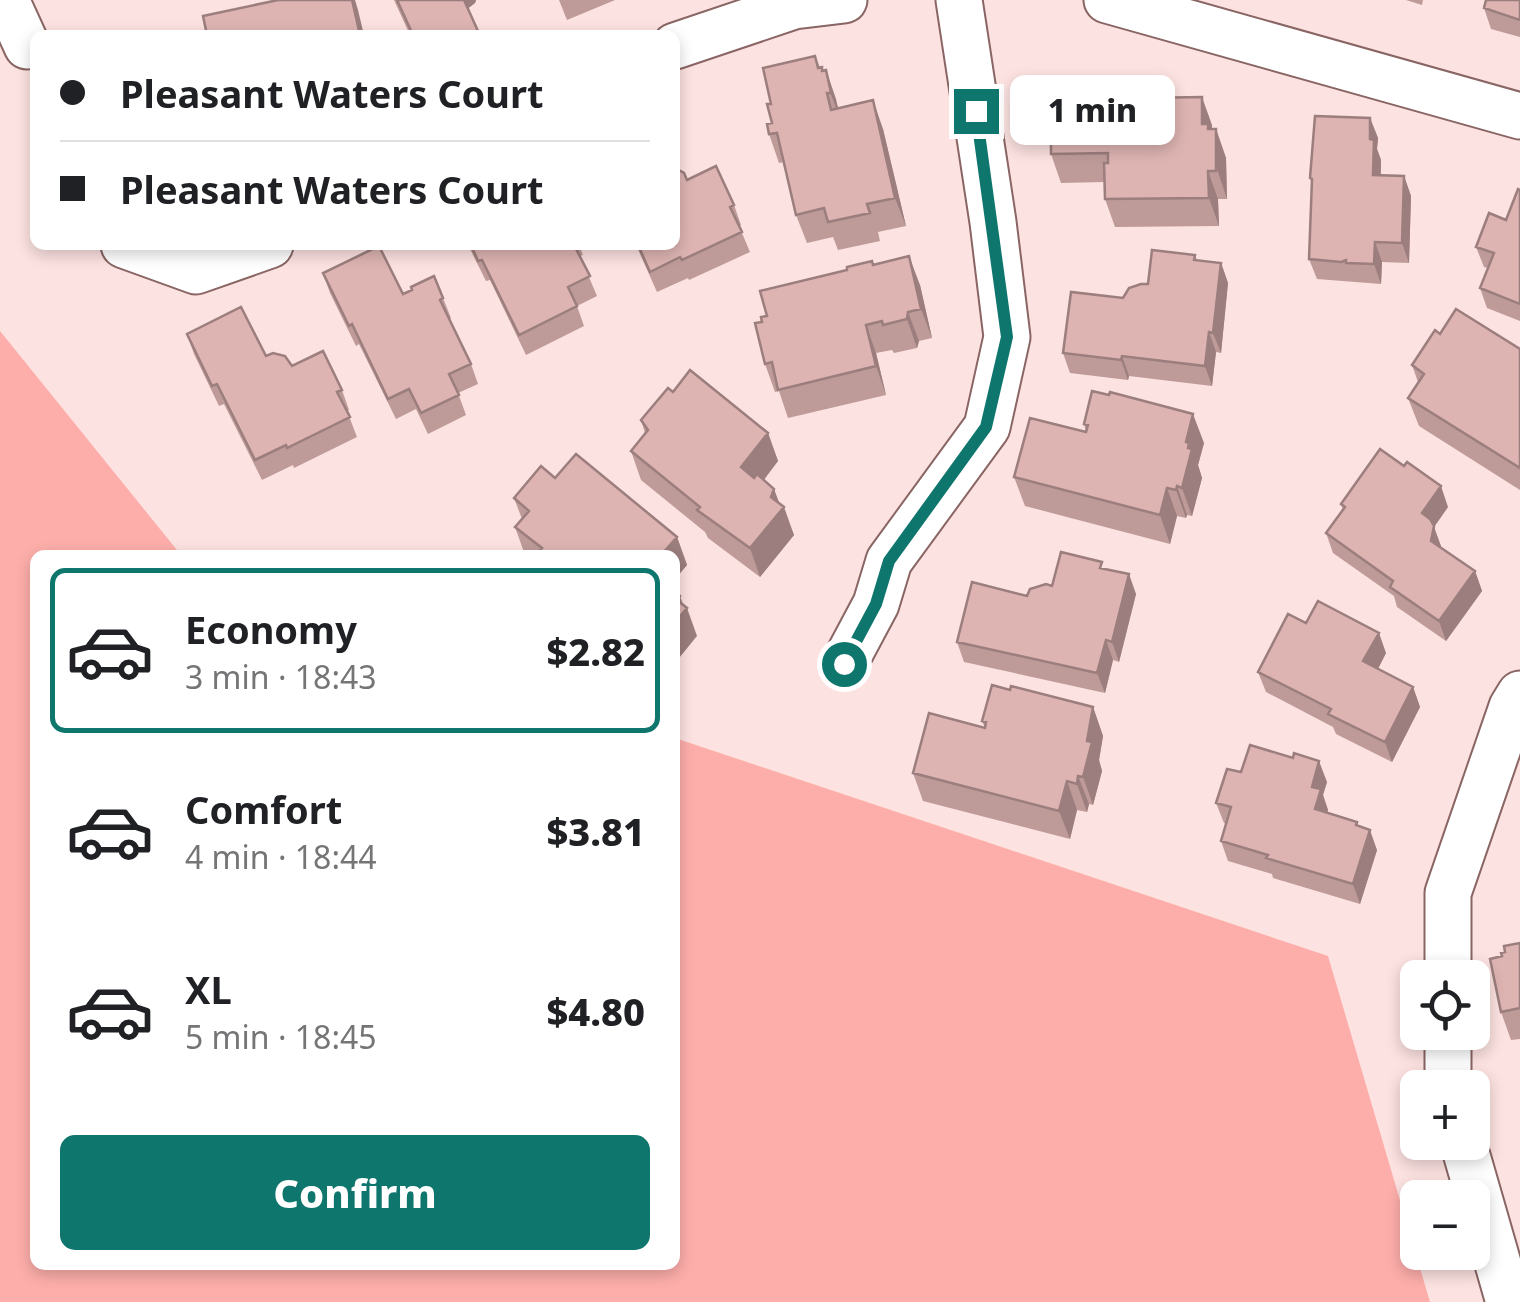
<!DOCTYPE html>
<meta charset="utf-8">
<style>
:root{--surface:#fff;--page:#f2f2f2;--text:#202124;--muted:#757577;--line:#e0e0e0;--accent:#0f766e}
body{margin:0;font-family:"Noto Sans",sans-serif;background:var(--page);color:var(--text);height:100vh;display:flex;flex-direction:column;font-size:38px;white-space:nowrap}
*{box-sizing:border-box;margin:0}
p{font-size:32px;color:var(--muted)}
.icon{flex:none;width:55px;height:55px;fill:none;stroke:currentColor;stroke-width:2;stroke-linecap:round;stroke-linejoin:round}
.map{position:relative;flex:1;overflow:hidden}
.sheet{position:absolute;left:30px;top:550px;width:650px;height:720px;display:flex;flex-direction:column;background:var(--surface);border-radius:15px;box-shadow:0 5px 15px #0003}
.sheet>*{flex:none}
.hud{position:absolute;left:30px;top:30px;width:650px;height:220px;border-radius:15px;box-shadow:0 5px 15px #0003;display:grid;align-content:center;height:220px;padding:0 30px;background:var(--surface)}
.fabs{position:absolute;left:1400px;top:960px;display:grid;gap:20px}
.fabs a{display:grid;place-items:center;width:90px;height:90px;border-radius:15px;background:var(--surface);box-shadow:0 5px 15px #0003;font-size:50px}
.end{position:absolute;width:45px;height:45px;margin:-22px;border:12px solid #0f766e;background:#fff;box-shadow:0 0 0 5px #fff}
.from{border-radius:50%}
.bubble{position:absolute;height:70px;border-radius:15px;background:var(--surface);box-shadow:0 5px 15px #0003;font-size:32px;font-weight:800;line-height:70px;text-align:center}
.hud b{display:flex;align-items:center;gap:35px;height:95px;font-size:38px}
.hud b+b{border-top:2px solid var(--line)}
.hud i{width:25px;height:25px;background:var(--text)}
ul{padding:18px 0 0;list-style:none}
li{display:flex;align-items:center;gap:30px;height:165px;margin:0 20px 15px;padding:0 10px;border:5px solid transparent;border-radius:15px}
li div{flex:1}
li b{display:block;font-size:38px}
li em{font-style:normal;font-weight:800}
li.selected{border-color:var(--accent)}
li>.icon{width:90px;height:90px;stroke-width:1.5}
.action{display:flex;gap:20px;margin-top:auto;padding:20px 30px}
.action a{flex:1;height:115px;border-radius:15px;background:var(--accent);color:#fff;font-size:40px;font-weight:800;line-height:115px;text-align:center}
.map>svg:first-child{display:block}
.green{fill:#fdaeaa}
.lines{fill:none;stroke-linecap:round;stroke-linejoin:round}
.minor-casing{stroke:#896563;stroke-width:49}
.minor{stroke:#fff;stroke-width:45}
.wall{fill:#be9b99}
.shaded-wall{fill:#9b7e7d}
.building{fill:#ddb4b2;stroke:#9b7e7d;stroke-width:2.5}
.route{stroke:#0f766e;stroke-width:12}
</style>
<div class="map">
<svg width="1520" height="1302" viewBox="0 0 1520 1302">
<rect width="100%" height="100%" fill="#fce2e1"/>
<path class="green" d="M0 331 181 555H35V1265H675V738L1328 956 1430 1302H0Z"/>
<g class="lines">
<g class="minor-casing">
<path id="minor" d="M6 0 27 46
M1107 0 1520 116
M675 46 794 6 844 0
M124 245 196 271 270 245
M844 664 876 604 889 561 987 427 1007 337 993 222 959 0
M1448 978V893L1512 707 1520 694
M1448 1032V1088
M1463 1142 1509 1302"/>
</g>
<use href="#minor" class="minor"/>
</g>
<path class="wall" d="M394 0H476L475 3 468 8 480 35H410Z
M559 0H615L567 20Z
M1406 0H1423L1422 5Z
M1520 0V37L1491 29 1484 8Z
M815 56 820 67 823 71 826 70 838 108 883 129 906 226 878 232 880 241 838 250 833 237 807 243 796 215 784 162 779 163 769 134 772 123 771 104Z
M1141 94 1142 98 1212 125V129H1216L1226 158 1227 199H1218L1219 226 1115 227 1105 199V182L1061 183 1051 154Z
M1370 118 1378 138 1377 149 1381 160V176H1404L1411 196 1409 263 1382 262 1381 284 1317 279 1309 259 1312 184 1310 178Z
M687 180 734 205 741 225 739 226 750 252 689 280 688 278 657 292 636 245H675Z
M1520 190V321L1487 308 1480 288 1488 268 1484 267 1476 247 1506 220Z
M468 245H579L583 255 580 256 597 296 577 306 584 326 526 355 490 280 486 281Z
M1195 255 1197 260 1221 263 1228 283 1221 353 1216 352 1212 386 1129 376 1128 380 1070 373 1063 353 1123 298 1148 284Z
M873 265 920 285 932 338 919 341 917 348 894 353 892 350 876 353 886 395 788 418 779 391 775 392 765 364 762 322 767 316Z
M323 273 403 294 443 298 451 318 449 319 471 364 478 384 458 393 466 415 428 434 416 409 396 419 359 344 356 346 330 293Z
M187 334 266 356 342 390 349 410 347 411 357 437 294 468 293 465 262 480 224 404 219 406 194 354Z
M1440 334 1520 349V490L1419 426 1408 398 1418 382 1412 365Z
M673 392 768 433 778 461 764 480 779 503 794 535 760 577 708 538 705 532 641 480 631 451 645 433 641 420Z
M1084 424 1204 443 1198 465 1202 478 1192 516 1187 515 1186 518 1177 516 1170 544 1025 506 1014 477 1086 432Z
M576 454 677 537 687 565 675 579V555H525L515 527 522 519 514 498 541 466 555 478Z
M1341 504 1448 507 1434 527 1441 547 1475 571 1482 591 1446 641 1397 607 1394 596 1333 553 1326 533 1343 510Z
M1104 568 1136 594 1119 662 1113 660 1105 693 964 662 957 642 1027 596 1052 586Z
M1306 623 1386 653 1378 669 1413 687 1420 707 1392 762 1336 734 1333 727 1266 692 1258 672Z
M1010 690 1093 707 1103 736 1099 760 1102 771 1093 805 1089 804 1087 812 1077 810 1070 839 923 801 913 773 985 728 982 721Z
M1241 772 1327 782 1323 795 1328 810 1327 813 1357 822 1377 850 1360 904 1273 878 1272 874 1228 861 1221 841 1226 824 1224 823 1216 803Z
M1520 943V1039L1511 1040 1501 1012 1505 952Z"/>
<path class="shaded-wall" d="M352 0H355L358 10 364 35H360Z
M462 0H476L475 3 466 10Z
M826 70 836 99 841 121 822 71 830 91Z
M1202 97 1212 125V135L1216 129 1226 158 1227 199 1202 124Z
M873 100 883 129 906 226 895 198Z
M1370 118 1378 138 1377 149 1381 160 1380 195 1373 175 1370 139Z
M1208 171 1218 199 1219 226 1209 198Z
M1404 176 1411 196 1409 263 1402 243Z
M1375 242 1382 262 1381 284 1374 264Z
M909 256 920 285 932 338 921 309Z
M1221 263 1228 283 1221 353 1213 333Z
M908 312 919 341 917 348 907 319Z
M866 325 876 353 886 395 876 366Z
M1209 332 1216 352 1212 386 1205 366Z
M1122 356 1129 376 1128 380 1121 360Z
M1193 414 1204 443 1198 465 1202 478 1192 516 1182 488 1186 442Z
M768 433 778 461 751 496 741 467Z
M1177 486 1187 515 1186 518 1176 490Z
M1441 486 1448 507 1434 527 1441 546 1439 561 1422 513Z
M1167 488 1177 516 1170 544 1160 515Z
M774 489 782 510 784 507 794 535 760 577 750 548Z
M677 537 687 565 675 579V555H661Z
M1475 571 1482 591 1446 641 1439 621Z
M1129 574 1136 594 1119 662 1112 642Z
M680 596 685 610 687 608 697 636 675 663V622L677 600Z
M1379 633 1386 653 1371 682 1363 661Z
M1106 640 1113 660 1105 693 1097 673Z
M1413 687 1420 707 1392 762 1385 742Z
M1093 707 1103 736 1099 760 1102 771 1093 805 1083 777 1087 741Z
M1319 761 1327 782 1323 795 1328 810 1323 829 1315 809 1312 787Z
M1078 776 1089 804 1087 812 1077 784Z
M1067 781 1077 810 1070 839 1059 811Z
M1370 830 1377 850 1360 904 1353 884Z"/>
<path class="building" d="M278 0H352L360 35H207L203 16Z
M397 0H464L478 31 469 35H413Z
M1486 0H1520V20L1484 8Z
M815 56 818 68 822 67V71L826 70 831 93H827L831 110 873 100 895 198 867 204 870 213 828 222 824 208 796 215 777 133 769 134 767 124 772 123 767 104H771L763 68Z
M1141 94V98L1202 97V124H1208V129H1216V171H1208L1209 198 1105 199 1104 163H1108V153L1051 154V97Z
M1315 116 1370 118V139L1374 140 1373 175 1404 176 1402 243 1375 242 1374 264 1346 263V260L1341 262 1309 259 1312 179 1310 178Z
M716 166 734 205 730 207 742 232 682 260 680 257 650 272 638 245H675V168L684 173 687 180Z
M1518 189 1520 190V304L1480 288 1494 253 1476 247 1489 213 1506 220Z
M471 245H574L590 276 568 287 577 306 519 335 482 260 478 261Z
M379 246 403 294 412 290 411 287 434 276 443 298 440 300 471 364 449 374 459 395 421 413 409 389 388 399 352 324 349 326 323 273Z
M1152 250 1195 255 1194 260 1221 263 1213 333 1209 332 1205 366 1122 356 1121 360 1063 353 1071 292 1123 298 1129 288 1141 284H1148Z
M909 256 921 309 908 312 907 319 883 325 882 321 866 325 876 366 778 390 772 362 765 364 755 323 762 322 761 317 767 316 760 291 847 270V267L872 261 873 265Z
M241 307 266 356 273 353 285 356 292 366 323 351 342 390 337 392 350 417 287 448 286 445 255 460 217 384 212 386 187 334Z
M1456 309 1520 349V468L1408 398 1424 374 1412 365 1435 330 1440 334Z
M690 370 768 433 741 467 754 478 757 474 774 489 771 497 784 507 750 548 697 510 700 507 631 451 648 430 641 420 668 388 673 392Z
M1092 391 1109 395 1110 392 1193 414 1186 442 1189 443 1188 448 1192 449 1182 488 1177 486 1176 490 1167 488 1160 515 1014 477 1030 418 1086 432 1088 425 1084 424Z
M1380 449 1404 466 1407 462 1441 486 1422 513 1430 519 1434 526 1431 541 1475 571 1439 621 1390 587 1393 581 1326 533 1345 507 1341 504Z
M576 454 677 537 661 555H540L538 553 542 548 515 527 529 511 514 498 541 466 555 478Z
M1061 552 1102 562 1100 568 1129 574 1112 642 1106 640 1097 673 957 642 972 582 1027 596 1030 589 1046 584 1052 586Z
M675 592 680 596 677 600 687 608 675 622Z
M1318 601 1379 633 1363 661 1413 687 1385 742 1328 714 1331 709 1258 672 1288 614 1306 623Z
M992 685 1010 690 1011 686 1093 707 1087 741 1092 742 1083 777 1078 776 1077 784 1067 781 1059 811 913 773 929 713 985 728 986 722 982 721Z
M1250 745 1293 758 1294 753 1319 761 1312 787 1321 789 1315 809 1357 822 1356 825 1370 830 1353 884 1266 858 1268 855 1221 841 1231 807 1216 803 1227 769 1241 772Z
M1520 943V1008L1501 1012 1490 959 1502 956 1501 953 1505 952 1504 946Z"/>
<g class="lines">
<path class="route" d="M844 664 876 604 889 561 986 427 1007 337 976 111"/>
</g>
</svg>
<div class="fabs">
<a><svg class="icon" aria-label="locate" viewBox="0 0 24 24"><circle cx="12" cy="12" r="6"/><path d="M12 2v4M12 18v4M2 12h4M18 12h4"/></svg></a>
<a>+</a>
<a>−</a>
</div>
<i class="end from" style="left:844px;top:664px"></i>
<i class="end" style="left:976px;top:111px"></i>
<div class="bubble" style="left:1010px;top:75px;width:165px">1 min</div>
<div class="hud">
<b><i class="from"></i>Pleasant Waters Court</b>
<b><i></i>Pleasant Waters Court</b>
</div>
<section class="sheet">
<ul>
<li class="selected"><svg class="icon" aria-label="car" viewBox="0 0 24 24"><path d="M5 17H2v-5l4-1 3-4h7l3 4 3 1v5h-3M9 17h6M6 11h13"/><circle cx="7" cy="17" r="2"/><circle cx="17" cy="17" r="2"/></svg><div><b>Economy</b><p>3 min · 18:43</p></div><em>$2.82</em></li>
<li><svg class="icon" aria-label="car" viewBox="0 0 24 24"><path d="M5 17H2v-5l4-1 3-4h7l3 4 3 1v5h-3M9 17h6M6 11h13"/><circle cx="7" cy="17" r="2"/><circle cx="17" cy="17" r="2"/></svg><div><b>Comfort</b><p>4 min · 18:44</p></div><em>$3.81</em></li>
<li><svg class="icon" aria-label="car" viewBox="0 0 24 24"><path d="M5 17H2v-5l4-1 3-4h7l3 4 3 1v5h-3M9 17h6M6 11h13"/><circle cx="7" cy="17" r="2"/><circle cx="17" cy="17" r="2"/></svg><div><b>XL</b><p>5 min · 18:45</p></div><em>$4.80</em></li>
</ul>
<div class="action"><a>Confirm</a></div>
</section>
</div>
